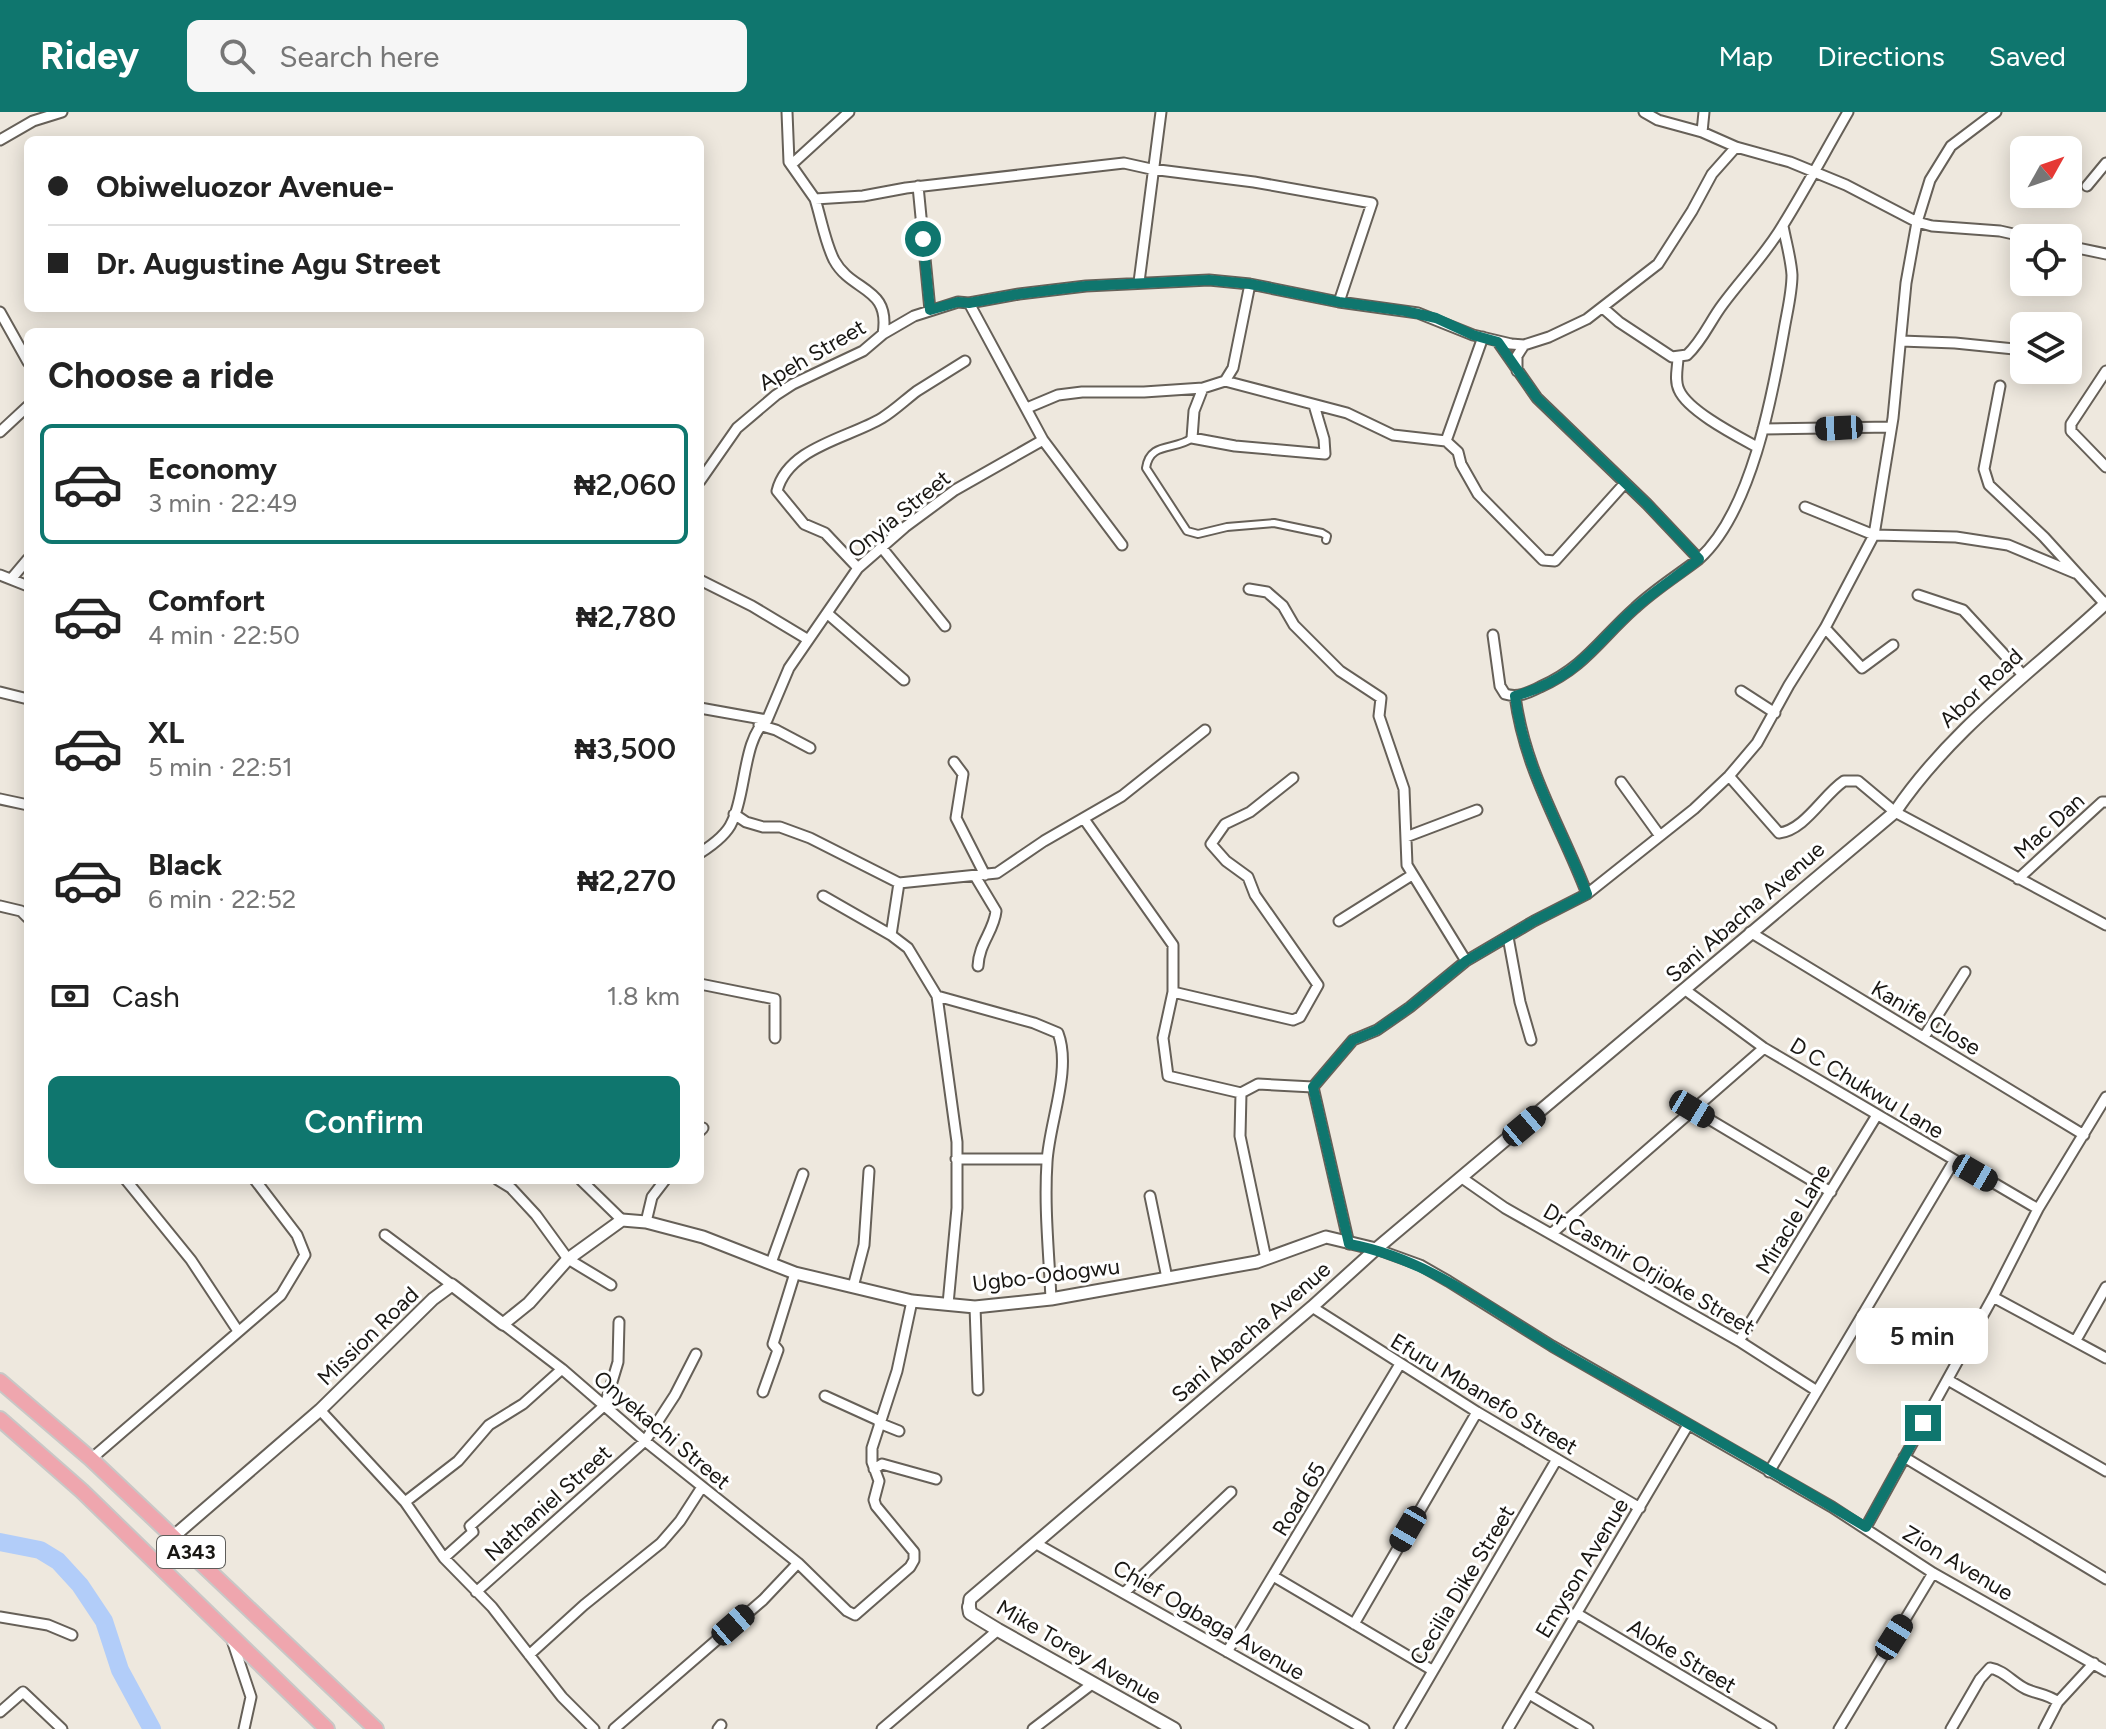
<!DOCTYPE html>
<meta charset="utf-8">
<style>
:root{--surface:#fff;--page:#f6f6f6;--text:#222;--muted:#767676;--line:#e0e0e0;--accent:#0f766e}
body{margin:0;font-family:Figtree,sans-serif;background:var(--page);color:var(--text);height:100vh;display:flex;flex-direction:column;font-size:30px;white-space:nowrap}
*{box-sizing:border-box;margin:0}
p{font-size:26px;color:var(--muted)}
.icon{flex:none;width:44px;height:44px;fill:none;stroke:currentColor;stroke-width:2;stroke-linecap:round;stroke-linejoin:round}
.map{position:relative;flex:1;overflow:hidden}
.sheet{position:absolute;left:24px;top:216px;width:680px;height:856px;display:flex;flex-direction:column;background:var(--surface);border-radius:12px;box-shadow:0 4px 20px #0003}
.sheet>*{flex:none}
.banner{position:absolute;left:24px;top:24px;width:680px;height:176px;border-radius:12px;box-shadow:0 4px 20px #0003;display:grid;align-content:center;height:176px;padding:0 24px;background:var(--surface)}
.needle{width:52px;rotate:50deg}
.buttons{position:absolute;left:2010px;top:24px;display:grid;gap:16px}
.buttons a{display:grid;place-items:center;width:72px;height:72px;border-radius:12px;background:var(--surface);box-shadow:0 4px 20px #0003;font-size:40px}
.end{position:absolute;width:36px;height:36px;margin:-18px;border:10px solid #0f766e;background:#fff;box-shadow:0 0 0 4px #fff}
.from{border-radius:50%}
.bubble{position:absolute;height:56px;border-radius:12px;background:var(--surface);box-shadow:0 4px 20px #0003;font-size:26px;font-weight:600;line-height:56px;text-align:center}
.car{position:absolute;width:24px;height:48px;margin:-24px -12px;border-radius:10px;box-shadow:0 0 6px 2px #0007;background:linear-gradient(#222 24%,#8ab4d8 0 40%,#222 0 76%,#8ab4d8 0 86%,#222 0)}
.banner b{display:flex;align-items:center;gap:28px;height:76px;font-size:30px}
.banner b+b{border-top:2px solid var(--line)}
.banner i{width:20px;height:20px;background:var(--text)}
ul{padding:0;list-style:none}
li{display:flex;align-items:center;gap:24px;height:120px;margin:0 16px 12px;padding:0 8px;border:4px solid transparent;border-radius:12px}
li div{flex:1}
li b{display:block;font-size:30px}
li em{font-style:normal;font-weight:600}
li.on{border-color:var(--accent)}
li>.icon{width:72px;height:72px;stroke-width:1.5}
h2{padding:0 24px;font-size:36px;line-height:96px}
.pay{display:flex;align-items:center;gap:20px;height:88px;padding:0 24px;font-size:30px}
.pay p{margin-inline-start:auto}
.action{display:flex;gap:16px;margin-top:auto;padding:16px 24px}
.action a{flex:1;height:92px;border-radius:12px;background:var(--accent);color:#fff;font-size:32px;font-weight:600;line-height:92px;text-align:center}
header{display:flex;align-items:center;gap:48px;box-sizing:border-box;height:112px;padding:0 40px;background:var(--accent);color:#fff}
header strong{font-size:38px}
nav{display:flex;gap:44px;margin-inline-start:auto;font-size:28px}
.search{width:560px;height:72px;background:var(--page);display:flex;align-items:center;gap:20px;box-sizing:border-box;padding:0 28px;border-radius:12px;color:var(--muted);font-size:30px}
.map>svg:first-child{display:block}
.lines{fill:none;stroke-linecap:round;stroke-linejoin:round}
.river{stroke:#b2cdf9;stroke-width:18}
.pedestrian-casing{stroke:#666058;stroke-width:10}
.minor-casing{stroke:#666058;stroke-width:13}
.tertiary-casing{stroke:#666058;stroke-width:15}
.secondary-casing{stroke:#666058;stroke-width:16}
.trunk-casing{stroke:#c8c7c6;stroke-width:18}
.pedestrian{stroke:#fff;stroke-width:6}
.minor{stroke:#fff;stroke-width:9}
.tertiary{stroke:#fff;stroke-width:11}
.secondary{stroke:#fff;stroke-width:12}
.trunk{stroke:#efa6ae;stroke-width:14}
.route{stroke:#0f766e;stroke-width:10}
.labels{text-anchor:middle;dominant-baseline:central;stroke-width:6;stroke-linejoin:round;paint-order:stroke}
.shield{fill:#fff;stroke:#5e5d5a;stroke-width:2}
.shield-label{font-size:20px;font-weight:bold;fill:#191713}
.street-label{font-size:22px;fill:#191713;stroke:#fff}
</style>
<header>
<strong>Ridey</strong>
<div class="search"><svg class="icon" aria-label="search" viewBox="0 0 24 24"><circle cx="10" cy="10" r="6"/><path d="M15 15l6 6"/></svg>Search here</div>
<nav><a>Map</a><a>Directions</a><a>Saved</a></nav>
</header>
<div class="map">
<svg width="2106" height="1617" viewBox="0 0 2106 1617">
<rect width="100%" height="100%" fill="#eee8de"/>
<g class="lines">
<path class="river" d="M0 1430 40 1438 58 1449 80 1473 104 1509 120 1558 152 1617"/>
<g class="pedestrian-casing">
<path id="pedestrian" d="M1192 326C1175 339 1150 329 1146 356L1187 419 1198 422 1227 415 1274 411 1322 421 1327 424 1326 428"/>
</g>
<g class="minor-casing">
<path id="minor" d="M787 0 789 50 815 87 863 84 906 76 1124 51 1151 57 1254 70 1372 91 1339 190
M1644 0 1658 8 1702 20 1736 35 1790 50 1846 73 1917 110 1932 114 2000 119 2031 126
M1702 20 1704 0
M0 28 33 9 62 0
M791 53 849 0
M918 74 930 198
M2087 74 2106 51
M815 87C821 106 825 130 834 148 852 181 891 174 883 222
M2068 134 2106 142
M1139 170 1161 0
M969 191 1043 328 1122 433
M1603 196 1619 210 1672 245 1687 243C1703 228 1710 209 1723 192 1742 166 1766 142 1783 113 1806 76 1826 38 1848 0
M0 200 28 250
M1901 229 1955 231 2024 238
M1498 230 1537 286 1647 392 1699 447C1751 400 1772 286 1784 218 1787 200 1792 181 1792 163 1791 147 1786 130 1783 114
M1678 245C1678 255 1674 268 1679 278 1688 299 1737 324 1757 335
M1517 259V244L1524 233
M2106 259 2071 312V319L2106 355
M1225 269 1347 301 1393 323 1446 329 1458 340 1461 352 1478 382 1543 448 1555 449 1625 371
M2000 274 1984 357 1989 373 2044 425 2105 492
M1203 276 1194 299 1192 326 1235 334 1325 342 1324 327 1314 293
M1027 296 1058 283 1082 280H1144L1203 276 1225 269 1233 256 1250 172
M1763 317 1891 315
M0 320 28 294
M1446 329 1483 225
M700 369 737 316 776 283 793 272 863 239 883 222 914 204 958 190 969 191 1019 182 1086 174 1209 168 1250 172 1339 190 1418 201 1473 223 1511 232 1524 233 1549 225 1587 207 1658 152 1692 99 1712 62 1736 35
M1805 395 1874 423 1956 425 2008 433 2075 461
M882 436 945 514
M858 456 825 421 804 412 777 379C788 335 849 326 882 306 895 298 905 288 917 279 933 269 949 259 965 249
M0 463 28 474
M12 466 28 447
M700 468 752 494 807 527
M1249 477 1267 480 1283 494 1294 513 1340 559 1381 586 1379 604 1404 677 1407 753 1466 849
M1918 483 1963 498 2023 563
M828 502 904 568
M1825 516 1862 556 1893 533
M1493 523 1500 574 1505 582C1518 586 1528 581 1540 575 1585 555 1600 527 1635 496 1654 478 1678 463 1699 447
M1741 579 1775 601
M0 580 28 587
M1515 584C1525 659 1561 714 1587 782
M700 596 767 608
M759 613 776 618 810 636
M954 650 963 662 956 706 985 763
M1729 664 1779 721C1805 718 1823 683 1844 669H1858L1895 700 2106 813
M1621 670 1660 724
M0 687 28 693
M734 702 746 710 763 715H780L810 726 899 771 997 761 1044 729 1122 684 1205 618
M1084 707 1173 833V880L1163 926 1168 964 1241 981 1258 972 1313 975
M1406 725 1477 698
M700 741C711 734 727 722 732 710 746 683 743 625 767 608L789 556 858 456 905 415 955 378 1043 328
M975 764 996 799C994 819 979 831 978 854
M2018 767 2102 690H2106
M899 771 891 823 908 836 937 884 1034 911 1058 921C1072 958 1049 1011 1047 1050 1044 1095 1049 1141 1051 1187
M823 784 891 823
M0 794 21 799 28 806
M1339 809 1412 763
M1750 820 2084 1023
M1508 825 1520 890 1531 928
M700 872 775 887V926
M1684 877 1764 936 2038 1097
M1173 880 1293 908 1300 905 1318 873 1255 783 1248 765 1226 749 1211 732 1225 712 1250 700 1293 666
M937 884 957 1030V1096L948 1192
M1924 925 1965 860
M1241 981 1240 1024 1266 1147
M1692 997 1831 1080
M700 1019 703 1016
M956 1047H1047
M1462 1066 1505 1096 1739 1229 1817 1279
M126 1068 191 1148 238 1219
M498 1068 511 1076 536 1103 568 1147 611 1173
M581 1068 622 1108
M1150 1084 1167 1166
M646 1110 652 1085 665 1068
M1551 1122 1764 936
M385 1123 452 1173
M1349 1132 1313 975 1353 928 1377 918 1410 895 1466 849 1534 809 1587 782 1694 697 1729 664 1757 631 1789 573 1825 516 1874 423 1893 306 1906 171 1917 110 1930 68 1951 34 1996 0
M1376 1137 1420 1153 1448 1169 1552 1234 1832 1395 1933 1461 2106 1559
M771 1151 803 1062
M853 1175 864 1133 869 1059
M1993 1185 2106 1246
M975 1195 978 1278
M1312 1195 1477 1300 1640 1396
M503 1212 562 1257 645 1329 798 1451 847 1499 855 1503 910 1455 914 1448V1440L876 1394 874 1388 879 1369 872 1350V1336L897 1259 912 1189
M2076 1228 2106 1175
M1739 1229 1877 1003
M1948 1268 2106 1359
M763 1280 778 1238 773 1232 795 1161
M825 1284 880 1309
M320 1298 405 1390 444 1446 492 1495 562 1585 594 1617
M879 1311 899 1319
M1904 1345 2106 1467
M91 1347 281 1183 305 1143 297 1123 255 1068
M874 1357 882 1352 936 1367
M1769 1360 1954 1049
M405 1390 458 1349 489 1313 523 1292 562 1257
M1866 1415 1993 1185 2038 1097 2106 985
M1035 1431 1364 1617
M444 1446 473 1420 470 1414 605 1293 618 1250 619 1210
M1273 1464 1432 1558
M476 1480 645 1329 675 1283 696 1242
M1125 1480 1231 1380
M1576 1501 1771 1617
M0 1505 48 1513 72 1523
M1354 1512 1477 1300
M231 1525 251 1585 244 1617
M1227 1540 1400 1252
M529 1543 584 1493 661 1431 680 1409 702 1375
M1529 1582 1588 1617
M0 1600 23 1580 62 1617
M614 1617 763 1488 798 1451
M718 1617 721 1613
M882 1617 998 1518
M1033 1617 1092 1572
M1399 1617 1557 1347
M1508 1617 1688 1313
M1839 1617 1933 1461
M1951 1617 1980 1567 1990 1556C2004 1558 2013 1571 2026 1577 2037 1582 2048 1582 2058 1590
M2044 1617 2058 1590 2094 1551"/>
</g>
<g class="tertiary-casing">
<path id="tertiary" d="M174 1424 320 1298 433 1187 452 1173 503 1212 529 1191 568 1147 622 1108 646 1110 703 1125 795 1161 912 1189 975 1195 1051 1187 1257 1150 1326 1125 1376 1137
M969 1495 970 1487 1312 1195 1376 1137 1895 700C1951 617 2033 559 2106 491"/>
</g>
<g class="secondary-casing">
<path id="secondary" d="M969 1495 970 1501 998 1518 1174 1617"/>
</g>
<g class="trunk-casing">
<path id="trunk" d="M0 1269 91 1347 376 1617
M0 1307 82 1379 327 1617"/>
</g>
<use href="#pedestrian" class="pedestrian"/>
<use href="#minor" class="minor"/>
<use href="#tertiary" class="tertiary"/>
<use href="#secondary" class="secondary"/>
<use href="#trunk" class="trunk"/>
</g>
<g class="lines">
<path class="route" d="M923 127 930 198 958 190 969 191 1019 182 1086 174 1209 168 1250 172 1339 190 1405 199 1436 206 1473 223 1498 230 1537 286 1647 392 1699 447C1678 464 1654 479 1634 497 1590 537 1578 566 1515 584 1525 659 1561 714 1587 782L1534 809 1466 849 1410 895 1377 918 1353 928 1313 975 1349 1132C1431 1147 1495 1201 1565 1242 1665 1299 1767 1355 1866 1415L1923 1311"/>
</g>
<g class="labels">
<rect class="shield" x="157" y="1424" width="68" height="32" rx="6"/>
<g class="shield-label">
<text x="191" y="1440">A343</text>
</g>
<g class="street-label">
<text transform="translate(812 243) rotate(-30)">Apeh Street</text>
<text transform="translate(899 402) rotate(-39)">Onyia Street</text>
<text transform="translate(1981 576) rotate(-43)">Abor Road</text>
<text transform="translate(2049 714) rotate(-42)">Mac Dan</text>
<text transform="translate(1745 800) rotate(-41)">Sani Abacha Avenue</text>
<text transform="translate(1926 906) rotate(31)">Kanife Close</text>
<text transform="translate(1867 976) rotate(31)">D C Chukwu Lane</text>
<text transform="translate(1793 1107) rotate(-59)">Miracle Lane</text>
<text transform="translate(1649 1157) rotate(30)">Dr Casmir Orjioke Street</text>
<text transform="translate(1046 1163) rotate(-7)">Ugbo-Odogwu</text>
<text transform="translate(1251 1220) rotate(-41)">Sani Abacha Avenue</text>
<text transform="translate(368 1224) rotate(-44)">Mission Road</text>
<text transform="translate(1484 1282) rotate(31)">Efuru Mbanefo Street</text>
<text transform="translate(662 1318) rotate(40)">Onyekachi Street</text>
<text transform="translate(1299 1387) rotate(-59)">Road 65</text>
<text transform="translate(548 1391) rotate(-42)">Nathaniel Street</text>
<text transform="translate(1958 1451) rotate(31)">Zion Avenue</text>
<text transform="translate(1582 1456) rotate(-59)">Emyson Avenue</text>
<text transform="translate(1462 1473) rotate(-59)">Cecilia Dike Street</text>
<text transform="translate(1209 1508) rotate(30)">Chief Ogbaga Avenue</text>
<text transform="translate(1079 1540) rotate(30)">Mike Torey Avenue</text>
<text transform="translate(1682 1544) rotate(31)">Aloke Street</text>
</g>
</g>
</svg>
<div class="buttons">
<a><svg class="needle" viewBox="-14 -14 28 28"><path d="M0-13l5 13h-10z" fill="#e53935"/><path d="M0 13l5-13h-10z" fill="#767676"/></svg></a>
<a><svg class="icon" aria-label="locate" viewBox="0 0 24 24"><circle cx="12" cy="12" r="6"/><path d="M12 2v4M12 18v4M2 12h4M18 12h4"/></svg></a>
<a><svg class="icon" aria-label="layers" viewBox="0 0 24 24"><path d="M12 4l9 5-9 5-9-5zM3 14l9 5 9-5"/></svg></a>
</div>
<i class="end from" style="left:923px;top:127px"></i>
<i class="end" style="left:1923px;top:1311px"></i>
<div class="bubble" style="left:1856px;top:1196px;width:132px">5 min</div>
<i class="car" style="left:1839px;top:316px;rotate:267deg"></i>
<i class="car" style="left:1692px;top:997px;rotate:121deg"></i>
<i class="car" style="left:1524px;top:1014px;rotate:50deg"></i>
<i class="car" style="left:1975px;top:1061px;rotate:120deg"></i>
<i class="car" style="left:1408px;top:1417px;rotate:210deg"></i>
<i class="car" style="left:733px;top:1513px;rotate:49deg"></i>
<i class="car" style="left:1894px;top:1525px;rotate:32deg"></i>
<div class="banner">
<b><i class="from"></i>Obiweluozor Avenue-</b>
<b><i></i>Dr. Augustine Agu Street</b>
</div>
<section class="sheet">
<h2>Choose a ride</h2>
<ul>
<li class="on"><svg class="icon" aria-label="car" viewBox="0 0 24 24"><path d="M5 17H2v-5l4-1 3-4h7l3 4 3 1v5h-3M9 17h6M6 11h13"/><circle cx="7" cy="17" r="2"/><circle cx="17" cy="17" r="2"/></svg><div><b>Economy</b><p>3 min · 22:49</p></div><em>₦2,060</em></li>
<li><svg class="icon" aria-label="car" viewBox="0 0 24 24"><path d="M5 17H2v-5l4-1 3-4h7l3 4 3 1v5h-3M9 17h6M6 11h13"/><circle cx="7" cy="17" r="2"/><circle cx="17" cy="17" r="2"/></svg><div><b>Comfort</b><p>4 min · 22:50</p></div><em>₦2,780</em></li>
<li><svg class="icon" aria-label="car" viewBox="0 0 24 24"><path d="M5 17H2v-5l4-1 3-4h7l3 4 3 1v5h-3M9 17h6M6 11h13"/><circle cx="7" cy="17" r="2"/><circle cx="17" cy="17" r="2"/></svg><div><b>XL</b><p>5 min · 22:51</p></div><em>₦3,500</em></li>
<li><svg class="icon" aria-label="car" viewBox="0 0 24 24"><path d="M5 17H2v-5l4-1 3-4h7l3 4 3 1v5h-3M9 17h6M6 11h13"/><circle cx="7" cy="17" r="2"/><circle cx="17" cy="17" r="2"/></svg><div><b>Black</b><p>6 min · 22:52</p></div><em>₦2,270</em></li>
</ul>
<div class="pay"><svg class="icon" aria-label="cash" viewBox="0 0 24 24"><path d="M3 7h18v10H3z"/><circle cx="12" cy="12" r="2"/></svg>Cash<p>1.8 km</p></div>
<div class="action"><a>Confirm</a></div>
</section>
</div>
